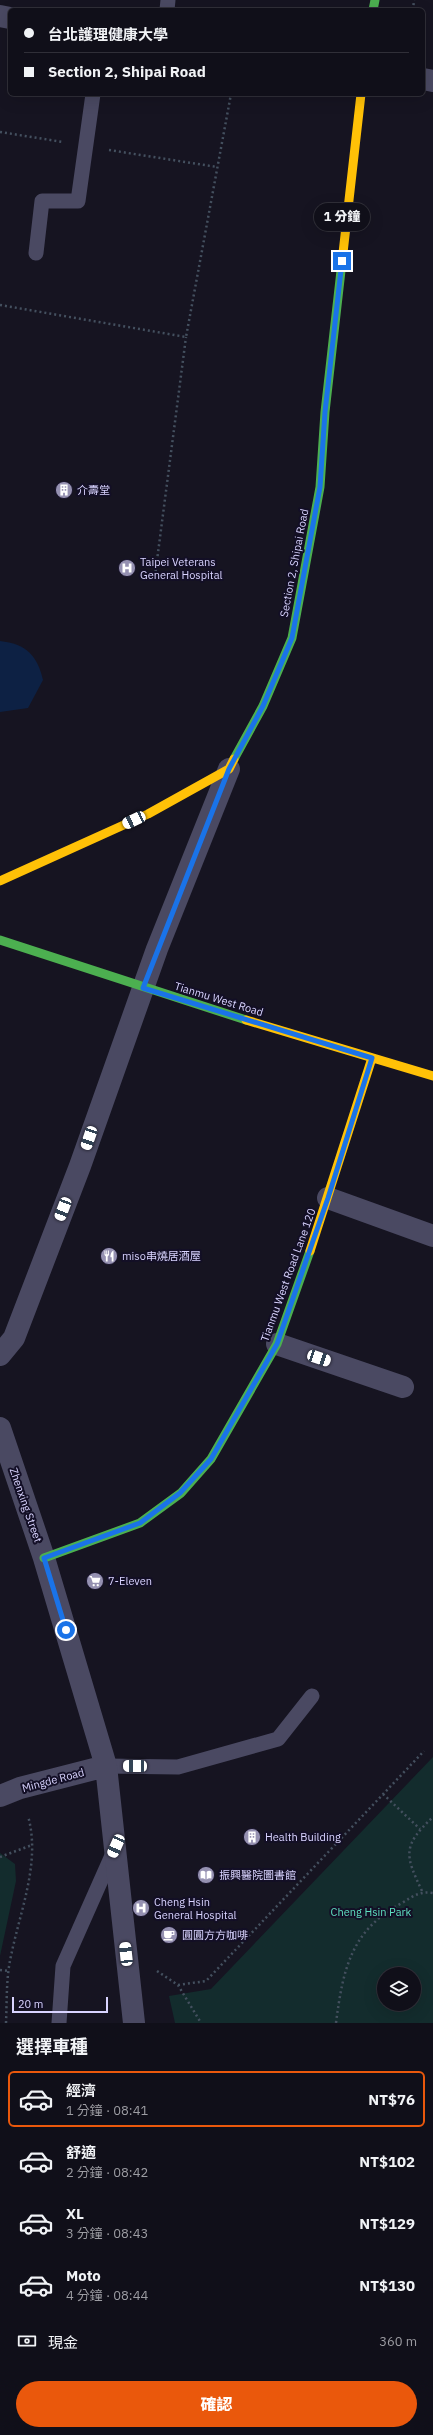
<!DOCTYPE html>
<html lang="zh-TW">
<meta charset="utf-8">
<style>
:root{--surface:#100f19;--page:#191822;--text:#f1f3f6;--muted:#9c9ca2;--line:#302f38;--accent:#ea580c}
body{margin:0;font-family:"IBM Plex Sans","Noto Sans TC",sans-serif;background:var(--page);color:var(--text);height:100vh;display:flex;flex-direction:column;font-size:15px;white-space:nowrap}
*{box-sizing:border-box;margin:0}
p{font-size:13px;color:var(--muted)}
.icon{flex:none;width:22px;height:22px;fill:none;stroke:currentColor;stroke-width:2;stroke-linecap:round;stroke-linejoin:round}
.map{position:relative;height:2023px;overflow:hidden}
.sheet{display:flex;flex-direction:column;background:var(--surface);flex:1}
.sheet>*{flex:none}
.top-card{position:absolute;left:8px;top:8px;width:417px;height:88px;border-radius:6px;box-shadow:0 4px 16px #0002,0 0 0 1px var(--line);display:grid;align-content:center;height:88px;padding:0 16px;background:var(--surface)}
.controls{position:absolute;left:377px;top:1967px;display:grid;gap:8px}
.controls a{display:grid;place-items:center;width:44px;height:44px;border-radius:50%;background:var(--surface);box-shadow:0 4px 16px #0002,0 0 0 1px var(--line);font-size:20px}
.scale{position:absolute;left:12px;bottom:10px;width:96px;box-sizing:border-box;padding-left:4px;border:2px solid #d9d4ff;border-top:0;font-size:11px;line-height:14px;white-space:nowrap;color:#d9d4ff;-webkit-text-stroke:3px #130f26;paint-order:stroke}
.end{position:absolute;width:18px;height:18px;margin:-9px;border:5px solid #1a73e8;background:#fff;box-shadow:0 0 0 2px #fff}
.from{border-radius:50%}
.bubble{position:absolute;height:28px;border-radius:14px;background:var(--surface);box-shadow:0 4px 16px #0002,0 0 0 1px var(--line);font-size:13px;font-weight:800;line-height:28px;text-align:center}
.car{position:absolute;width:12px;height:24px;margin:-12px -6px;border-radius:5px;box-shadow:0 0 3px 1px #0007;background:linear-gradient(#fff 24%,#345 0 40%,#fff 0 76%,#345 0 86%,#fff 0)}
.top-card b{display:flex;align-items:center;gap:14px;height:38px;font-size:15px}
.top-card b+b{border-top:1px solid var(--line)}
.top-card i{width:10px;height:10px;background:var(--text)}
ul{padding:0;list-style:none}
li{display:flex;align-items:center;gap:12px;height:56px;margin:0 8px 6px;padding:0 8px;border:2px solid transparent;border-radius:6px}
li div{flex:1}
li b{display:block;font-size:15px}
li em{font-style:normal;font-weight:800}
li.active{border-color:var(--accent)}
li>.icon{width:36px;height:36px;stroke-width:1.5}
h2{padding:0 16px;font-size:18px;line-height:48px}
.pay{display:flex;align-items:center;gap:10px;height:44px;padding:0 16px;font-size:15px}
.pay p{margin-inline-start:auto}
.button{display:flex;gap:8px;margin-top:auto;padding:8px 16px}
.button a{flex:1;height:46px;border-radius:24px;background:var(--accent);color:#fff;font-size:16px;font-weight:800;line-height:46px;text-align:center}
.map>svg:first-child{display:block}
.green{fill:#132c2d;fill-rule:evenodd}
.water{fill:#0d2144}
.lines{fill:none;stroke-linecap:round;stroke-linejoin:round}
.path{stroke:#44505f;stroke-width:2.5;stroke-dasharray:2 3;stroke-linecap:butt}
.lane{stroke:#4a4962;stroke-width:15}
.street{stroke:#4a4962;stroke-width:22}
.fast{stroke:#4caf50;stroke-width:9}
.slow{stroke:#ffc107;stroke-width:9}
.route{stroke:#1a73e8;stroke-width:5}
.labels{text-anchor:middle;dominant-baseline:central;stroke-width:4;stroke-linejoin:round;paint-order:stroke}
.poi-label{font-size:11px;fill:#d9d4ff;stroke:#130f26;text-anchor:start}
.street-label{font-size:11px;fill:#d9d4ff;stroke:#130f26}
.park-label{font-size:11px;fill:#5fe0c0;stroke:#130f26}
</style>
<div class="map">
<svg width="433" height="2023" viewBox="0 0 433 2023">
<rect width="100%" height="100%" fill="#161421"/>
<path class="green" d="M433 1757V2023H175L169 1996 211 1989ZM384 1974H414V2004H384Z
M0 1853 15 1864 16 1881 0 1956Z"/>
<path class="water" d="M0 641C26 644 37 655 43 680L28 708 0 712Z"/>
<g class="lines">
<path class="path" d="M413 10 414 0
M0 132 63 142
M109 150 217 167
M0 305 186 337 231 94
M155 576 186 337
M383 1794 420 1829
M0 1857 32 1845
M422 1891C405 1855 402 1846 433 1817
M0 1970 9 1971
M157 1971 178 1985 201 2023
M178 1985 206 1981 424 1751
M6 2023C7 2001 6 1977 11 1956 20 1911 41 1862 28 1816
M336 2023C343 1969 351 1930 402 1903 413 1896 420 1891 433 1893"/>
<path class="lane" d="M167 10 168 0
M36 253 42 201H78L93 94
M106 1766 178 1767 278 1739 312 1696
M59 2023 63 1966 114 1851"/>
<path class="street" d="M0 16 10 18
M423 79 433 81
M328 1198 433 1236
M277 1344 403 1387
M0 1355 14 1338 80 1166 157 949 229 769
M0 1428 44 1558 106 1766 134 2023
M0 1796 20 1788 106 1766"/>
<path class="fast" d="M373 10 375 0
M234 759 263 706 292 638 320 487 325 412 343 253
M0 940 246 1020
M44 1558 140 1523 181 1493 211 1459 277 1344 310 1251"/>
<path class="slow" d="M343 253 361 94
M0 881 148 814 229 769 234 759
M246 1020 433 1076
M310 1251 372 1058"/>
</g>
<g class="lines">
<path class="route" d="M66 1630 44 1558 140 1523 180 1493 211 1459 277 1344 328 1198 372 1058 143 988 229 769 263 706 292 638 320 487 325 412 342 261"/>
</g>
<defs>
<g id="building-disc" transform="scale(0.9)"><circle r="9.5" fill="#9591b1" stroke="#130f26"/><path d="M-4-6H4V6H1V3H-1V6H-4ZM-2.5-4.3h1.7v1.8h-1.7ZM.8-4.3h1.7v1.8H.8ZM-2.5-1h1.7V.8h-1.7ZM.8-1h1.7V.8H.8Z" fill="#fff"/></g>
<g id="hospital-disc" transform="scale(0.9)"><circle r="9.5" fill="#9591b1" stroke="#130f26"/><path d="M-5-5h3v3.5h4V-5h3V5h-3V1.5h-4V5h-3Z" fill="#fff"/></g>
<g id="restaurant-disc" transform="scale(0.9)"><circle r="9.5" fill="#9591b1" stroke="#130f26"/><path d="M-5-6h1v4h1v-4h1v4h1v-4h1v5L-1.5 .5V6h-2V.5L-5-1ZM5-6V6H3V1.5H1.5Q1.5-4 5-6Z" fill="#fff"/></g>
<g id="supermarket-disc" transform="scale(0.9)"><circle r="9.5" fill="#9591b1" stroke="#130f26"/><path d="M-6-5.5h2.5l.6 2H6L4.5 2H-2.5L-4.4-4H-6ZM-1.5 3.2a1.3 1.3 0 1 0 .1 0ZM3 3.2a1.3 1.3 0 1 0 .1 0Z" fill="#fff"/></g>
<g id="library-disc" transform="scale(0.9)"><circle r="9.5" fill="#9591b1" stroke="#130f26"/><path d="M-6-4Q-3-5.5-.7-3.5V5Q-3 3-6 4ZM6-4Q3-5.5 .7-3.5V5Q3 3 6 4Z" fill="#fff"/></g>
<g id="cafe-disc" transform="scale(0.9)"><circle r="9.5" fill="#9591b1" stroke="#130f26"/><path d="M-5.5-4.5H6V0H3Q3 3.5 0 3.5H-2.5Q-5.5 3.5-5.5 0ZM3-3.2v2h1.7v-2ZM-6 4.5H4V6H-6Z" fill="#fff"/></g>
</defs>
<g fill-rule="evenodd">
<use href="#building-disc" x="64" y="490"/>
<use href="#hospital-disc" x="127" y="568"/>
<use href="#restaurant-disc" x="109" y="1256"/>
<use href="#supermarket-disc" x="95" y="1581"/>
<use href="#building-disc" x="252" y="1837"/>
<use href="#library-disc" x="206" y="1875"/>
<use href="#hospital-disc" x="141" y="1908"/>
<use href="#cafe-disc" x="169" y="1935"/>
</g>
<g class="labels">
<g class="poi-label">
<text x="77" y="490">介壽堂</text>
<text x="140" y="562">Taipei Veterans<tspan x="140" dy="13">General Hospital</tspan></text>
<text x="122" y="1256">miso串燒居酒屋</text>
<text x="108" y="1581">7-Eleven</text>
<text x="265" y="1837">Health Building</text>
<text x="219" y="1875">振興醫院圖書館</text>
<text x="154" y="1902">Cheng Hsin<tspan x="154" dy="13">General Hospital</tspan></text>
<text x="182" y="1935">圓圓方方咖啡</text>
</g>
<g class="street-label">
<text transform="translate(294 563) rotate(-79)">Section 2, Shipai Road</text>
<text transform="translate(219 999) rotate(17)">Tianmu West Road</text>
<text transform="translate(288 1275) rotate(-70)">Tianmu West Road Lane 120</text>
<text transform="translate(26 1505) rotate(71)">Zhenxing Street</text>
<text transform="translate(53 1780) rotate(-15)">Mingde Road</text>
</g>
<g class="park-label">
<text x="371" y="1912">Cheng Hsin Park</text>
</g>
</g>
</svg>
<div class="controls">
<a><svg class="icon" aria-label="layers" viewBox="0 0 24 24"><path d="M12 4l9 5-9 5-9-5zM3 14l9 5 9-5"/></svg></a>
</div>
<div class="scale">20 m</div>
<i class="end from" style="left:66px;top:1630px"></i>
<i class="end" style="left:342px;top:261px"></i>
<div class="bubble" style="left:314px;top:203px;width:56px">1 分鐘</div>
<i class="car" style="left:134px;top:820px;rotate:245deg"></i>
<i class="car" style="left:89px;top:1138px;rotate:199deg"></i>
<i class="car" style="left:63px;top:1209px;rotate:201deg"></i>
<i class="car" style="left:319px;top:1358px;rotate:109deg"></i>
<i class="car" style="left:135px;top:1766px;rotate:271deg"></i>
<i class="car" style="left:116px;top:1846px;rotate:204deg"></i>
<i class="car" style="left:126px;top:1954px;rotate:354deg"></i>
<div class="top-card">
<b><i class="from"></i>台北護理健康大學</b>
<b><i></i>Section 2, Shipai Road</b>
</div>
</div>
<section class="sheet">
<h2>選擇車種</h2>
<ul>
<li class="active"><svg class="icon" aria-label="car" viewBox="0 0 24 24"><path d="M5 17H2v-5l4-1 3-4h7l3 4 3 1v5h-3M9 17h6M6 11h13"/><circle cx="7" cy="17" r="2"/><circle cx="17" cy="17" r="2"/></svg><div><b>經濟</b><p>1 分鐘 · 08:41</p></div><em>NT$76</em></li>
<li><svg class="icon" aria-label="car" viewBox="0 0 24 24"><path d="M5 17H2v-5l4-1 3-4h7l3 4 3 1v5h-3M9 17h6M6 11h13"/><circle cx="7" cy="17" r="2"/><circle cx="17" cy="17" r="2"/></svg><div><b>舒適</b><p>2 分鐘 · 08:42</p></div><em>NT$102</em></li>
<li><svg class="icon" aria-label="car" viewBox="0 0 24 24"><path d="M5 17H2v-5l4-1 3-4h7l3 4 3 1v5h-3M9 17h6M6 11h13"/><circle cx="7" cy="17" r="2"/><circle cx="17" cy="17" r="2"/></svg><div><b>XL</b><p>3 分鐘 · 08:43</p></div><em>NT$129</em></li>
<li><svg class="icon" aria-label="car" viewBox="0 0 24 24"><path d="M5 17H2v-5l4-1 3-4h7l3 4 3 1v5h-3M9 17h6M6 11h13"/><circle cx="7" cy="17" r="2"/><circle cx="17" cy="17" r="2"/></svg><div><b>Moto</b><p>4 分鐘 · 08:44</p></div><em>NT$130</em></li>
</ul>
<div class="pay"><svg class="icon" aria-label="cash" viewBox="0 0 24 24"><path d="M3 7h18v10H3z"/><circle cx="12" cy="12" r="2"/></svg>現金<p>360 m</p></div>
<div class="button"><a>確認</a></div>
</section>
